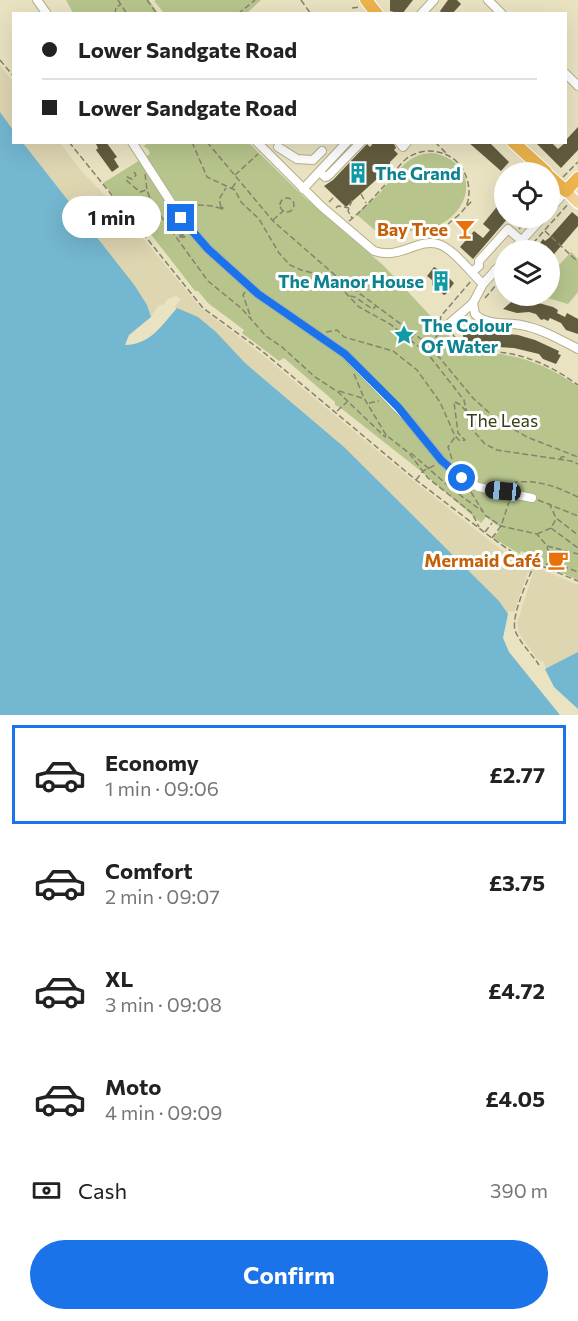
<!DOCTYPE html>
<meta charset="utf-8">
<style>
:root{--surface:#fff;--page:#f2f2f2;--text:#222;--muted:#767676;--line:#e0e0e0;--accent:#1a73e8}
body{margin:0;font-family:Commissioner,sans-serif;background:var(--page);color:var(--text);height:100vh;display:flex;flex-direction:column;font-size:22px;white-space:nowrap}
*{box-sizing:border-box;margin:0}
p{font-size:20px;color:var(--muted)}
.icon{flex:none;width:33px;height:33px;fill:none;stroke:currentColor;stroke-width:2;stroke-linecap:round;stroke-linejoin:round}
.map{position:relative;height:715px;overflow:hidden}
.details{display:flex;flex-direction:column;background:var(--surface);flex:1}
.details>*{flex:none}
.banner{position:absolute;left:12px;top:12px;width:555px;height:132px;border-radius:0px;box-shadow:0 6px 24px #0002;display:grid;align-content:center;height:132px;padding:0 30px;background:var(--surface)}
.tools{position:absolute;left:494px;top:162px;display:grid;gap:12px}
.tools a{display:grid;place-items:center;width:66px;height:66px;border-radius:50%;background:var(--surface);box-shadow:0 6px 24px #0002;font-size:30px}
.end{position:absolute;width:27px;height:27px;margin:-14px;border:8px solid #1a73e8;background:#fff;box-shadow:0 0 0 3px #fff}
.from{border-radius:50%}
.bubble{position:absolute;height:42px;border-radius:21px;background:var(--surface);box-shadow:0 6px 24px #0002;font-size:20px;font-weight:700;line-height:42px;text-align:center}
.car{position:absolute;width:18px;height:36px;margin:-18px -9px;border-radius:8px;box-shadow:0 0 4px 2px #0007;background:linear-gradient(#222 24%,#8ab4d8 0 40%,#222 0 76%,#8ab4d8 0 86%,#222 0)}
.banner b{display:flex;align-items:center;gap:21px;height:57px;font-size:22px}
.banner b+b{border-top:2px solid var(--line)}
.banner i{width:15px;height:15px;background:var(--text)}
ul{padding:10px 0 0;list-style:none}
li{display:flex;align-items:center;gap:18px;height:99px;margin:0 12px 9px;padding:0 18px;border:3px solid transparent;border-radius:0px}
li div{flex:1}
li b{display:block;font-size:22px}
li em{font-style:normal;font-weight:700}
li.current{border-color:var(--accent)}
li>.icon{width:54px;height:54px;stroke-width:1.5}
.pay{display:flex;align-items:center;gap:15px;height:66px;padding:0 30px;font-size:22px}
.pay p{margin-inline-start:auto}
.action{display:flex;gap:12px;margin-top:auto;padding:12px 30px}
.action a{flex:1;height:69px;border-radius:36px;background:var(--accent);color:#fff;font-size:24px;font-weight:700;line-height:69px;text-align:center}
.map>svg:first-child{display:block}
.green{fill:#b7c58d}
.sand{fill:#ded5b1}
.water{fill:#74b7d0}
.building{fill:#625c3f}
.lines{fill:none;stroke-linecap:round;stroke-linejoin:round}
.minor-casing{stroke:#b4af8e;stroke-width:10}
.major-casing{stroke:#fff;stroke-width:13}
.highway-casing{stroke:#fff;stroke-width:14}
.path{stroke:#86826c;stroke-width:1.5;stroke-dasharray:6 3;stroke-linecap:butt}
.minor{stroke:#fff;stroke-width:8}
.major{stroke:#f5d394;stroke-width:10}
.highway{stroke:#eeb54d;stroke-width:12}
.route{stroke:#1a73e8;stroke-width:8}
.labels{text-anchor:middle;dominant-baseline:central;stroke-width:6;stroke-linejoin:round;paint-order:stroke}
.culture-label{font-size:18px;font-weight:bold;fill:#0d838f;stroke:#fff;text-anchor:start}
.food-label{font-size:18px;font-weight:bold;fill:#c56008;stroke:#fff;text-anchor:end}
.park-label{font-size:18px;fill:#363f14;stroke:#fff}
</style>
<div class="map">
<svg width="578" height="715" viewBox="0 0 578 715">
<rect width="100%" height="100%" fill="#e9e3c2"/>
<path class="green" d="M66 0H149L158 13H73Z
M156 0H261L246 14 164 13 154 1Z
M149 143H249L305 198 384 266 465 353 470 354 471 351C514 353 542 362 578 386V580L538 562 539 559 521 551 520 554 493 538 501 528 486 517 481 523 422 472 342 409 335 405V402L284 358 279 361 242 333 244 330 208 303 198 291H195L136 215 131 216 103 183 150 154 148 149 143 146Z
M432 153C475 160 477 204 441 224V227L438 228V224H433L385 239 356 214C363 207 371 202 378 195 395 177 404 154 432 153Z
M571 252 578 259V292L568 304 541 296H549V276Z"/>
<path class="sand" d="M0 65 13 82 14 142 60 143 83 173 116 206 201 308 265 357 410 478 514 560H519L578 585V703C563 692 547 682 544 662L537 659 519 633 517 623 533 573 528 572 514 612 509 611 493 628 175 307 181 299 176 296 168 299 164 304 158 306 151 317 139 319 0 168Z"/>
<path class="water" d="M0 112 13 130 14 142 23 143 135 286 147 305 151 317 129 335 125 345C150 345 162 325 177 308L198 317 216 332 245 363 344 447 499 601 508 614 503 638 509 652 560 715H0Z
M578 652V709L554 687 545 669Z"/>
<path class="building" d="M390 0H413L402 14 390 11Z
M448 0H457L461 4 452 14H443L440 11Z
M578 127V150L561 168 535 142H551L558 149 566 142V140Z
M95 142H106L117 157 114 159 119 167 112 172 96 150 98 148Z
M374 142H393L396 148 394 150 398 154 390 162V164L376 176 377 179 346 207 324 186 333 180 367 144 370 147Z
M468 142H489L509 162 501 171Z
M504 198V218H508L473 259 460 247 474 231 483 238 490 230 483 224Z
M572 212 578 217V226L549 260V250H535L543 239 545 241 549 238Z
M434 267 444 273 454 283 446 294 444 295 432 285V280L427 276Z
M517 297 553 307 558 310 557 313 565 317 567 313 578 319V334L566 330 561 323 550 318 548 321 544 319 541 320 536 314 529 312 517 313 503 309Z
M491 332 518 335 535 340 559 351 558 354 561 355 556 364 543 359 539 354 514 348 497 347 489 344 464 345 463 334Z"/>
<g class="lines">
<g class="minor-casing">
<path id="minor" d="M37 0 47 14
M488 0 502 14
M421 14 434 0
M566 74 578 86
M132 142 181 218 208 249 258 294 345 354 407 418 443 462 462 478 478 487 532 498
M257 142 321 206 374 251C401 260 417 238 438 244 453 248 471 273 483 284
M399 142 403 147 407 142
M278 147 297 159 313 160 322 151
M320 172 325 177 328 176 361 142
M303 189 347 142
M549 210 566 191
M513 250 542 218
M495 270 504 278
M472 272 479 266V261L508 229 522 241
M473 303 475 314C486 326 507 322 521 325 542 329 559 339 578 349
M444 328 473 303 483 284 504 261"/>
</g>
<g class="major-casing">
<path id="major" d="M566 191 578 203"/>
</g>
<g class="highway-casing">
<path id="highway" d="M366 0 377 14
M513 142 546 172
M549 176 566 191 578 178"/>
</g>
<path class="path" d="M118 0 127 14
M147 0 157 14
M301 0 311 14
M352 8 361 7
M115 14 116 7 120 5
M238 14 255 0
M0 60 14 77
M69 142 203 308 262 351 416 480 492 538 518 556 578 581
M192 142 207 177 235 190 241 202 259 219 279 253 290 265 301 270 320 275 329 280 341 288 359 307 390 324 428 354 464 400 470 427 485 444 497 450 571 461 578 464
M207 142 273 221 336 276 429 345 473 398 496 419 527 437 578 457
M435 142 446 153
M134 172 136 175 132 179 127 177 126 180 140 192 146 190
M145 174 147 190 152 204 208 281 241 308 266 336 282 347 315 377 338 392 383 435 385 437 386 435
M235 175 258 154
M563 177 578 162
M232 188 237 181
M361 194 366 203
M280 205a7 7 0 1 1 14 0a7 7 0 1 1-14 0Z
M352 200 348 211 352 218
M329 202 335 196
M117 203 123 198 132 200 141 199 152 204 157 203
M180 203C195 206 206 204 220 208
M467 206 472 201
M221 207 219 199 226 188
M221 207 223 208 222 209 220 208Z
M336 208 338 206 349 208
M273 220 283 211
M349 221C362 211 374 197 385 185 392 176 398 166 406 159 421 147 444 149 457 162 467 172 471 188 468 201 463 218 446 219 440 237
M519 229 529 218
M545 231 578 262
M182 233 180 235V237L184 238 185 236
M184 237 182 236 183 234 184 237 183 238 180 235 184 234
M527 250 568 204
M329 279 330 277 333 279 336 276
M245 292 243 295 251 318
M350 296 355 297 371 308 373 309 376 306
M485 298 497 284
M440 322 441 316 471 281
M449 331 453 334 458 329 481 327
M326 332 337 330 344 337 393 351 417 370 440 402 455 436 460 441 465 440 458 433 454 402
M453 335 465 349C477 351 488 350 499 352 528 355 555 368 578 385
M408 336 412 337 414 334
M429 344 438 335
M354 374 364 398 386 435 409 453 428 478 472 513 479 527
M339 391 362 398
M455 402C469 407 469 427 486 428L496 419
M369 403 379 401
M337 411 347 402
M411 453 453 490 482 511
M452 459 448 447 455 437
M561 459V457H564V453
M416 480 423 471 435 465
M515 486 516 482C540 480 557 487 578 497
M471 492 485 515 501 526 537 534 547 546 578 554
M538 500 578 516
M549 503 556 518 578 535
M551 528 578 548
M485 532 492 523
M537 534 551 528 556 519
M492 538 501 526 509 502
M547 547 552 562 578 572
M535 563C529 577 511 615 515 630 519 642 532 654 539 665
M546 566 549 561 552 562"/>
<use href="#minor" class="minor"/>
<use href="#major" class="major"/>
<use href="#highway" class="highway"/>
</g>
<g class="lines">
<path class="route" d="M181 218 208 249 258 294 345 354 398 407 442 461 462 478"/>
</g>
<defs>
<g id="building-bare" transform="scale(1.62)"><path d="M-4-6H4V6H1V3H-1V6H-4ZM-2.5-4.3h1.7v1.8h-1.7ZM.8-4.3h1.7v1.8H.8ZM-2.5-1h1.7V.8h-1.7ZM.8-1h1.7V.8H.8Z" fill="#0f9aa8" stroke="#fff" stroke-width="2.5" paint-order="stroke"/></g>
<g id="bar-bare" transform="scale(1.62)"><path d="M-6-5H6L.8 .8V4.5H3.5V6h-7V4.5H-.8V.8Z" fill="#e8710a" stroke="#fff" stroke-width="2.5" paint-order="stroke"/></g>
<g id="sight-bare" transform="scale(1.62)"><path d="M0-6L1.8-2.2L6-1.7L2.9 1.2L3.7 5.4L0 3.3L-3.7 5.4L-2.9 1.2L-6-1.7L-1.8-2.2Z" fill="#0f9aa8" stroke="#fff" stroke-width="2.5" paint-order="stroke"/></g>
<g id="cafe-bare" transform="scale(1.62)"><path d="M-5.5-4.5H6V0H3Q3 3.5 0 3.5H-2.5Q-5.5 3.5-5.5 0ZM3-3.2v2h1.7v-2ZM-6 4.5H4V6H-6Z" fill="#e8710a" stroke="#fff" stroke-width="2.5" paint-order="stroke"/></g>
</defs>
<g fill-rule="evenodd">
<use href="#building-bare" x="358" y="173"/>
<use href="#bar-bare" x="465" y="229"/>
<use href="#building-bare" x="441" y="281"/>
<use href="#sight-bare" x="404" y="335"/>
<use href="#cafe-bare" x="558" y="560"/>
</g>
<g class="labels">
<g class="culture-label">
<text x="375" y="173">The Grand</text>
<text x="424" y="281" text-anchor="end">The Manor House</text>
<text x="421" y="325">The Colour<tspan x="421" dy="21">Of Water</tspan></text>
</g>
<g class="food-label">
<text x="448" y="229">Bay Tree</text>
<text x="541" y="560">Mermaid Café</text>
</g>
<g class="park-label">
<text x="502" y="420">The Leas</text>
</g>
</g>
</svg>
<div class="tools">
<a><svg class="icon" aria-label="locate" viewBox="0 0 24 24"><circle cx="12" cy="12" r="6"/><path d="M12 2v4M12 18v4M2 12h4M18 12h4"/></svg></a>
<a><svg class="icon" aria-label="layers" viewBox="0 0 24 24"><path d="M12 4l9 5-9 5-9-5zM3 14l9 5 9-5"/></svg></a>
</div>
<i class="end from" style="left:462px;top:478px"></i>
<i class="end" style="left:181px;top:218px"></i>
<div class="bubble" style="left:62px;top:196px;width:99px">1 min</div>
<i class="car" style="left:503px;top:491px;rotate:276deg"></i>
<div class="banner">
<b><i class="from"></i>Lower Sandgate Road</b>
<b><i></i>Lower Sandgate Road</b>
</div>
</div>
<section class="details">
<ul>
<li class="current"><svg class="icon" aria-label="car" viewBox="0 0 24 24"><path d="M5 17H2v-5l4-1 3-4h7l3 4 3 1v5h-3M9 17h6M6 11h13"/><circle cx="7" cy="17" r="2"/><circle cx="17" cy="17" r="2"/></svg><div><b>Economy</b><p>1 min · 09:06</p></div><em>£2.77</em></li>
<li><svg class="icon" aria-label="car" viewBox="0 0 24 24"><path d="M5 17H2v-5l4-1 3-4h7l3 4 3 1v5h-3M9 17h6M6 11h13"/><circle cx="7" cy="17" r="2"/><circle cx="17" cy="17" r="2"/></svg><div><b>Comfort</b><p>2 min · 09:07</p></div><em>£3.75</em></li>
<li><svg class="icon" aria-label="car" viewBox="0 0 24 24"><path d="M5 17H2v-5l4-1 3-4h7l3 4 3 1v5h-3M9 17h6M6 11h13"/><circle cx="7" cy="17" r="2"/><circle cx="17" cy="17" r="2"/></svg><div><b>XL</b><p>3 min · 09:08</p></div><em>£4.72</em></li>
<li><svg class="icon" aria-label="car" viewBox="0 0 24 24"><path d="M5 17H2v-5l4-1 3-4h7l3 4 3 1v5h-3M9 17h6M6 11h13"/><circle cx="7" cy="17" r="2"/><circle cx="17" cy="17" r="2"/></svg><div><b>Moto</b><p>4 min · 09:09</p></div><em>£4.05</em></li>
</ul>
<div class="pay"><svg class="icon" aria-label="cash" viewBox="0 0 24 24"><path d="M3 7h18v10H3z"/><circle cx="12" cy="12" r="2"/></svg>Cash<p>390 m</p></div>
<div class="action"><a>Confirm</a></div>
</section>
